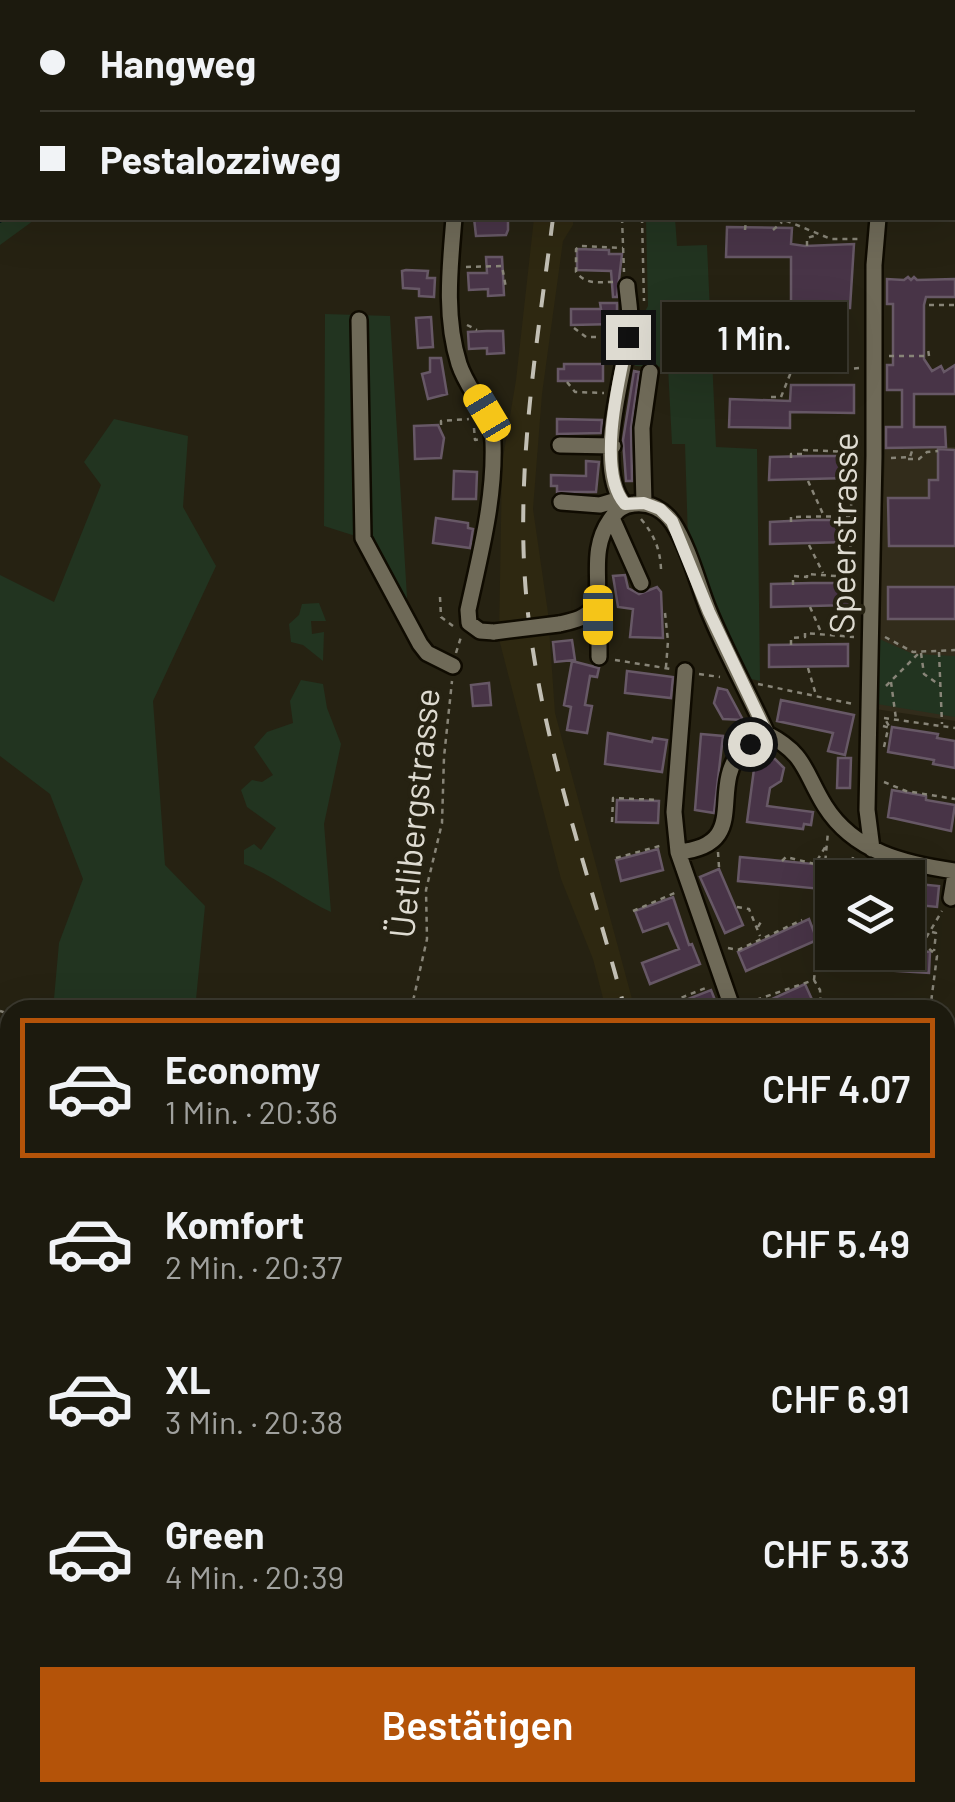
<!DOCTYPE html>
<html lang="de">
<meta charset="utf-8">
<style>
:root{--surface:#1c1a0e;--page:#252317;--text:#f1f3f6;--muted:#a0a19e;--line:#3a382e;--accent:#b45309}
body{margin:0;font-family:Barlow,sans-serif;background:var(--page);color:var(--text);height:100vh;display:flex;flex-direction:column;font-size:38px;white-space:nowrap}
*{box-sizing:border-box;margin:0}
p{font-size:32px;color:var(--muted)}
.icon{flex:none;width:55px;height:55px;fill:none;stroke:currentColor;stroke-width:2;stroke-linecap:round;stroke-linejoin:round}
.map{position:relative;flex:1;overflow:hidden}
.details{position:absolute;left:0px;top:1000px;width:955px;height:802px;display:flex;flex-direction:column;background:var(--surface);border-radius:30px 30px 0 0;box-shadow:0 10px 40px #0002,0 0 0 2px var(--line)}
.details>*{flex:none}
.hud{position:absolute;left:0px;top:0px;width:955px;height:220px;box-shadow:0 10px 40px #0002,0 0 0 2px var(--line);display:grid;align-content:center;height:220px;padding:0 40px;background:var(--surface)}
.tools{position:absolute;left:815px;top:860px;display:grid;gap:20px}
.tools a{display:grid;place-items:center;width:110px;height:110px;border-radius:0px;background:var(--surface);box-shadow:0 10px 40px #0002,0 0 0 2px var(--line);font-size:50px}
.end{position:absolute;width:45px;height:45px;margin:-22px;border:12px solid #dedbd1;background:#111;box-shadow:0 0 0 5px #111}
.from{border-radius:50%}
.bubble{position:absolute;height:70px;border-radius:0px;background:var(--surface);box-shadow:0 10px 40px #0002,0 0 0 2px var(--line);font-size:32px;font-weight:600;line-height:70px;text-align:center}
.car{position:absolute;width:30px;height:60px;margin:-30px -15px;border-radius:12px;box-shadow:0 0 8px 2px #0007;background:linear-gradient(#f5c518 24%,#345 0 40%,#f5c518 0 76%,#345 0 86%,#f5c518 0)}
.hud b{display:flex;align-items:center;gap:35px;height:95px;font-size:38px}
.hud b+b{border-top:2px solid var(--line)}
.hud i{width:25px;height:25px;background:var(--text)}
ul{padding:18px 0 0;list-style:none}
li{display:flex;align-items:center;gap:30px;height:140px;margin:0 20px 15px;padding:0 20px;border:5px solid transparent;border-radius:0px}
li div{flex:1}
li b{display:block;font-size:38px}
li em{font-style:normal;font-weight:600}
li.selected{border-color:var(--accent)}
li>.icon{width:90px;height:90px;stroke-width:1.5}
.primary-button{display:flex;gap:20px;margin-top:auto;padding:20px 40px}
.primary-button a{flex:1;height:115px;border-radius:0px;background:var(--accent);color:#fff;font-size:40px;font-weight:600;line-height:115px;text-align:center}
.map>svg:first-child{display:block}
.built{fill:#2e2811}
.education{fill:#322c1b}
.green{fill:#223420}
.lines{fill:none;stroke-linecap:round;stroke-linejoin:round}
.stream{stroke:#001416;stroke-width:4}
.building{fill:#483447;stroke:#675866;stroke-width:2.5}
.minor-casing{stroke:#0f0b01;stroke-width:20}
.major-casing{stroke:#0f0b01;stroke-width:25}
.path{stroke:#888578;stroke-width:2.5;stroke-dasharray:5 5;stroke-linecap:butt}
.minor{stroke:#6f6a58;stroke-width:15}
.major{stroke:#ad9642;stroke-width:20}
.rail{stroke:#c2bfb4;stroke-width:4;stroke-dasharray:18 18;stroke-linecap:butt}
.minor-bridge-casing{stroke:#0f0b01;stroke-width:20;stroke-linecap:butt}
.minor-bridge{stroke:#6f6a58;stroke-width:15}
.route{stroke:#dedbd1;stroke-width:12}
.labels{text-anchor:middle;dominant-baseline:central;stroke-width:8;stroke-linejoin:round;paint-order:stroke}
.street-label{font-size:35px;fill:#dedbd1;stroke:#262212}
</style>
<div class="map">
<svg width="955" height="1802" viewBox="0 0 955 1802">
<rect width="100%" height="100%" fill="#262212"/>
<path class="built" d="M534 218H573V225L563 241 542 394 533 509 548 613 555 713 635 1010H606L593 959 561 879 499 639 502 464 516 380Z
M162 1792 328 1793 331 1802H160Z"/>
<path class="education" d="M886 427H945L946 447H955V721L875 709Z"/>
<path class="green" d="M0 111H2V218H37L0 245Z
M646 218H675L677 246 707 245 716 447 757 449 760 681 747 678 716 615 688 540 685 444H672L668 367 635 366 637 325 648 306Z
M325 314 390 316 408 614 365 539 324 526Z
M114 419 188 436 183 507 216 566 153 701 165 865 205 906 195 1010H53L59 943 83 879 50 794 0 756V575L54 602 101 485 84 462Z
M319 603 326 621H311L312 634 324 632 323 661 303 645 291 642 289 624 299 615 302 604Z
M877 638 913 654 955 656V717L877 704Z
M301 680 323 684 327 708 341 744 324 824 331 912C301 898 276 877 244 864V850L254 844 261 850 276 828 247 807 241 790 252 780 262 782 273 775 254 747 267 732 293 723 290 701Z"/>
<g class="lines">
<path class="stream" d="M952 166 955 165
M0 221 4 218"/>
</g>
<path class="building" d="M474 218H508V230L506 235 476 236Z
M727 227 792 228 791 244 805 246 854 244 850 308 791 307V257H726Z
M577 249 609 250V254H622L617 297H613L611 271 577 270Z
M486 257H502L504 295 488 296V289L469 290 468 273H487Z
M406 270 428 271 427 278H435L434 297 419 296V289L403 288 402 271Z
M908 277 911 280 914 277 917 280 955 279V297H926L924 305V359L932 371 941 366 944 372 955 365V394H914V427H945L946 447 886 448V427H902V390H887V365H893V304H887V279L904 280Z
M600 303H617V324L571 325V309H601Z
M730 316 793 317V344H730Z
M431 317 433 347 418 348 416 318Z
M487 331H503L504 353 487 354V348L469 349 468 332Z
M430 358H441L447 394 428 399 422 374 430 372Z
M564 364H603V381H558V369H564Z
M634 371 639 372 631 428 632 481H626L623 440Z
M791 385H854V413L790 412V428L729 427 730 399 790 401Z
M557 419 602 420 601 433 557 434Z
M438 425 444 438 441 458 415 459 414 426Z
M938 449 955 450V546H889L888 498H929V480H938Z
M810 456H849V478L769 480 770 457Z
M586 461 599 462 596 492H557V486H551V475L586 476Z
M454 471 477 472 476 499H453Z
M436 518 468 523V528L473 529 470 548 433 543Z
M810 520H849V542L770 544V522Z
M625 575 628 588 639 594 657 587 661 592 663 638 630 637 633 609 618 607 613 576Z
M812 583H850V605L771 607V584Z
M888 587H955V619H888Z
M572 640 575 660 555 662 553 642Z
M848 644V666L769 667V645Z
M572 661 599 668 597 677 590 676 585 705 592 706 587 733 567 730 571 707 564 705Z
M627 671 673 677 671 698 625 693Z
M489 683 491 705 473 706 471 685Z
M718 688 727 690 743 720 723 719 714 703Z
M781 700 854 715 845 755 828 751 833 733 777 721Z
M892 727 938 734 937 738 955 741V768L933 764 934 760 888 752Z
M608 733 652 742 653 738 667 740 662 772 605 764Z
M701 734 723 736 714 813 695 810Z
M838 758H851L850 788H837Z
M763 759H775L784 768 781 781 770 788 767 806 813 812 811 825 804 824 803 829 747 822 754 769Z
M892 790 926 796V800L955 805 951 831 888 817Z
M617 800 659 801 658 823 616 822Z
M658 849 663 870 621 881 616 860Z
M740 857 824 865 821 889 738 881Z
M719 869 743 925 725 933 700 877Z
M908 883 939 886 937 907 908 904Z
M673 897 689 945 692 944 700 964 650 984 642 963 679 949 668 923 643 932 635 911Z
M809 919 817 940 746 971 738 952Z
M908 950 930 952 929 973 850 968 851 952H908Z
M805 984 814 1004 801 1010H748Z
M711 990 719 1010H662V1009Z"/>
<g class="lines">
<g class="minor-casing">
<path id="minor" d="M397 2V0
M700 2 702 0
M454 218C450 267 444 316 459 364 468 392 491 410 493 442 495 499 480 555 468 610L469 623 480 631 494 632
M359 320 363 538 420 644 427 653 453 666
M560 445 613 446
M561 502 600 505 620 499
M644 503 642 428 650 372
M625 505C592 467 626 371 630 326 631 313 628 299 627 286
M612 518 641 583
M593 608 599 615V657
M559 624C572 621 585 619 593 608 605 590 587 553 610 520 617 510 623 505 634 504 650 502 664 510 673 523 689 548 697 581 708 609 725 651 748 692 767 734
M685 671 674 812 678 852 733 1010
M767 734C806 754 804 772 825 806 854 852 905 864 955 871
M872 849 867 810 874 456V265L878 218
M678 852C752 845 708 790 741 751 747 743 758 739 767 734
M951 898 955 874
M945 1400 955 1405
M265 1792 270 1802
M334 1792 340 1802
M608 1792V1802
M737 1792 739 1802
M839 1792 840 1802
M25 1802 31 1792
M368 1802 375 1792"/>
</g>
<g class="major-casing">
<path id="major" d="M945 1629 955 1449
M945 1756 952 1802"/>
</g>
<path class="path" d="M96 0V2
M650 0 672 2
M10 2 12 0
M541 2V0
M601 2 603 0
M796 2V0
M0 24 2 19
M0 48 2 47
M952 92 955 79
M952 122 955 125
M952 160 955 158
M952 191 955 189
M622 218 624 272
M642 218 644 301
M745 230 746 220 787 221 831 239H860
M773 230 782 222
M807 246V238L817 235
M466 267 502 266 506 288
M613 282C598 282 586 285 576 272V249L581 246 623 248
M929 305H955
M772 313H796L814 369
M467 325 477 330
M574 328 586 337H611
M889 356H929L928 349
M567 382 575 392 604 393
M771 397H781L791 372 861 368
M441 425V421L469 419
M474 428 475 440 480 439
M791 458V454H804V450L852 452 858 460
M891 458 910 457 913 448
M908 459H919L927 452 938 451
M808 481 823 514
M641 519C654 535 660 548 661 569
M791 522V517L857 516
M809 545 823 573
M850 577 852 452
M793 585V576L807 577V574L850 577
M440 597 441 617 457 629
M810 607 821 632
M665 613 668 641 666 667
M885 637 913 652 955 650
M791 645V638L805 637V633L854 637
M939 652 942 724
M456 653 461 637
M921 653 924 674 941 686
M615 660 671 669
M808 668 816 695
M699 674 720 677
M891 682 896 719
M758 684 853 704
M886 686 919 653
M884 718 955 728
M883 726 890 728 885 719
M884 747 888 729
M884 782 906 791 955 799
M612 822 613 798 659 800
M718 852 719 867
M616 858 663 845
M782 861 786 857 815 864 827 844
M876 865 880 878
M850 878 853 857
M737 907 749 909 760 936
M633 911 677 892
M758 927 762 920
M932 932 936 933 934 951
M908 946 922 944
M728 948 738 950 802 920
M814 980 828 832
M747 1003 814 980 820 990 821 1010
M663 1005 708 987
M411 1010 427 939 426 890 442 823 444 757 452 681
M930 1010 937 956 923 943 942 911
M0 1011 10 1014
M945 1017 955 1018
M945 1080 955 1083
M0 1130 10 1078
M945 1142 955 1144
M0 1193 10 1223
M0 1313 10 1244
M0 1412 6 1429 10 1469
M0 1638 10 1548
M498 1792 501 1802
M899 1792 901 1802
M241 1799 253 1802
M235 1802 236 1792
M240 1802 243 1792
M449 1802 452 1792
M551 1802V1792
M907 1802H911"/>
<use href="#minor" class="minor"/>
<use href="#major" class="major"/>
<path class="rail" d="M580 2V0
M553 218C537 345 514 475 527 604 541 743 590 876 625 1010
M640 1802 641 1792"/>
<g class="minor-bridge-casing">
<path id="minor-bridge" d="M494 632 559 624"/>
</g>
<use href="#minor-bridge" class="minor-bridge"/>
</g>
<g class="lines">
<path class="route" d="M628 337C619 378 596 471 625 504L644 503 660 509 672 521 709 612 767 734 750 744"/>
</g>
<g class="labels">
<g class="street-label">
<text transform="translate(842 533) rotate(-89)">Speerstrasse</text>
<text transform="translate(413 813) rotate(-84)">Üetlibergstrasse</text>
</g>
</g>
</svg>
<div class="tools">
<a><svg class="icon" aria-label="layers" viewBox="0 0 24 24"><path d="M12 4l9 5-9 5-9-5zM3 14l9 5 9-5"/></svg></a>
</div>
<i class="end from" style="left:750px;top:744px"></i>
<i class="end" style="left:628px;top:337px"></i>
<div class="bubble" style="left:662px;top:302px;width:185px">1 Min.</div>
<i class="car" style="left:487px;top:413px;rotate:329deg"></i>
<i class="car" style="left:598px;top:615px;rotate:180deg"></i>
<div class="hud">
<b><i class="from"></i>Hangweg</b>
<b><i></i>Pestalozziweg</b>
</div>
<section class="details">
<ul>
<li class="selected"><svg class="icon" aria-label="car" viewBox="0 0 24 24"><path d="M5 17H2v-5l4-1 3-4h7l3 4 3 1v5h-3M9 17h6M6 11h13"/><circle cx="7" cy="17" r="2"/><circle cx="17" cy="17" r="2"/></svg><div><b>Economy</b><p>1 Min. · 20:36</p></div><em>CHF 4.07</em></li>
<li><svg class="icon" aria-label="car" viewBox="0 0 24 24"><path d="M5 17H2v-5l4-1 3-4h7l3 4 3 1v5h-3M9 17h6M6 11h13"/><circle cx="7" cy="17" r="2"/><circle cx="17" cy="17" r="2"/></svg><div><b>Komfort</b><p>2 Min. · 20:37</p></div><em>CHF 5.49</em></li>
<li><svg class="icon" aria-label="car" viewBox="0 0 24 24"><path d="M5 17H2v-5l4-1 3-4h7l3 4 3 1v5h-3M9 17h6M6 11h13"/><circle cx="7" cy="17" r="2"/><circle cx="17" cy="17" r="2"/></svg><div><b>XL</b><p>3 Min. · 20:38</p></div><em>CHF 6.91</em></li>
<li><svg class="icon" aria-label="car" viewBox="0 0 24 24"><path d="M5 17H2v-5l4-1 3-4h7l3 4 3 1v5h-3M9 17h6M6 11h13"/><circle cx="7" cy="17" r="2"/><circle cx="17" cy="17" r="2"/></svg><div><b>Green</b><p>4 Min. · 20:39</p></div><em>CHF 5.33</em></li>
</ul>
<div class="primary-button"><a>Bestätigen</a></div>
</section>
</div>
